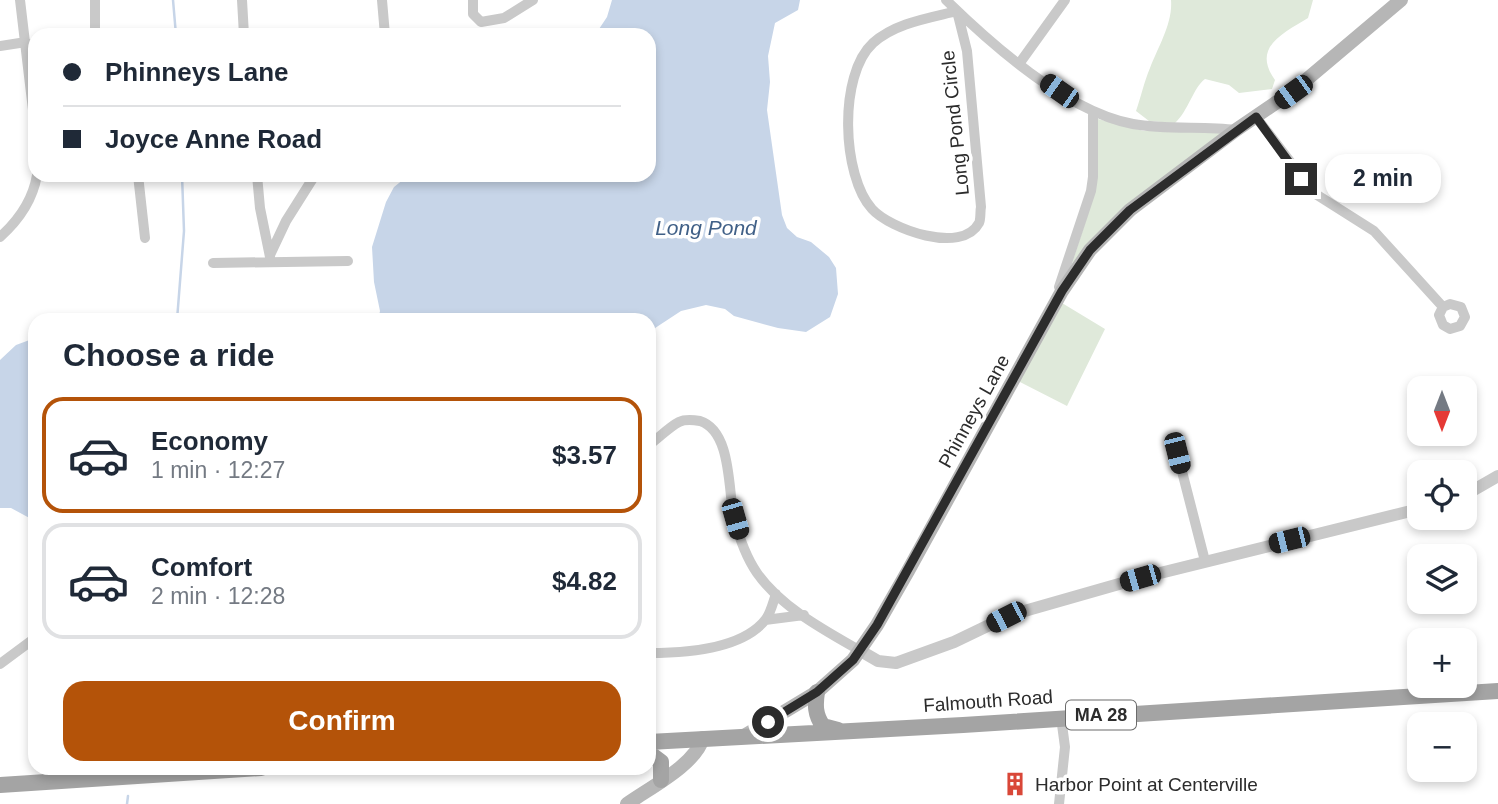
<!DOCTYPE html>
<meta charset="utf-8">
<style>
:root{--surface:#fff;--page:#f6f6f7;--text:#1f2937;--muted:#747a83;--line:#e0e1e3;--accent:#b45309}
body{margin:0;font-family:Helvetica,sans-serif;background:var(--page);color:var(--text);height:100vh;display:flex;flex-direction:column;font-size:26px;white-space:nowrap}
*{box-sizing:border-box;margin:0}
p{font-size:23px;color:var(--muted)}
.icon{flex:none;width:38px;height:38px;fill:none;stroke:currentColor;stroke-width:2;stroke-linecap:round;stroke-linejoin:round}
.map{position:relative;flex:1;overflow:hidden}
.side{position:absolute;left:28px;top:313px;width:628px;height:462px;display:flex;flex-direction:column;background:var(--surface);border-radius:21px;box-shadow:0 4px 10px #0003}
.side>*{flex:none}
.top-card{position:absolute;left:28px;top:28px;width:628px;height:154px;border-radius:21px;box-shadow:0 4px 10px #0003;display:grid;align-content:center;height:154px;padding:0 35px;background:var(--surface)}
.needle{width:46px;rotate:180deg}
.tools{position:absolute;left:1407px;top:376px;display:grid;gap:14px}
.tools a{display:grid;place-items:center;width:70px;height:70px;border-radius:14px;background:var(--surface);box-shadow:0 4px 10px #0003;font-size:35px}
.end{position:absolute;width:32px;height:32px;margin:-16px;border:9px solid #2c2c2c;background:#fff;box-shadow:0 0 0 4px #fff}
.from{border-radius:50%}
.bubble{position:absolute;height:49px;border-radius:21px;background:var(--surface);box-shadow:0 4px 10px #0003;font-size:23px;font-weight:700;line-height:49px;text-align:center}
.car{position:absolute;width:21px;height:42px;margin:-21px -10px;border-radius:9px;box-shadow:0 0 5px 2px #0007;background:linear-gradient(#222 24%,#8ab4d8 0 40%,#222 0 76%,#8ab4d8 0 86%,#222 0)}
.top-card b{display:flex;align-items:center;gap:24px;height:66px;font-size:26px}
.top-card b+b{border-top:2px solid var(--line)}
.top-card i{width:18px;height:18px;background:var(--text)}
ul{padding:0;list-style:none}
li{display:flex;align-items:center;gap:21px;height:116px;margin:0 14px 10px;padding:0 21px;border:4px solid var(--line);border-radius:21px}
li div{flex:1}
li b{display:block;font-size:26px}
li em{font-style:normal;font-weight:700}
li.on{border-color:var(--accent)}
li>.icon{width:63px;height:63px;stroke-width:1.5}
h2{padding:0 35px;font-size:32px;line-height:84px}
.action{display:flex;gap:14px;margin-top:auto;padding:14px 35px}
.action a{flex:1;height:80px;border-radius:21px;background:var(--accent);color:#fff;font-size:28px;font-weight:700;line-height:80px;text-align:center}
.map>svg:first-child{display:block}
.green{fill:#dfe9da}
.water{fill:#c7d5e8}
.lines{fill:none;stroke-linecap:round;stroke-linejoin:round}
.stream{stroke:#c7d5e8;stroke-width:2.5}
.minor{stroke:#c9c9c9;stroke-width:10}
.tertiary{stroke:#c9c9c9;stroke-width:12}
.secondary{stroke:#b6b6b6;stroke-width:14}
.primary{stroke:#a4a4a4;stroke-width:16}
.route{stroke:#2c2c2c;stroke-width:9}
.labels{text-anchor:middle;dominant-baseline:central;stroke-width:7;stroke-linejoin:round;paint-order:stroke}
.shield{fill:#fff;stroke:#6b6b6b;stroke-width:2}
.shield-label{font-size:18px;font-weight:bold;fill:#2c2c2c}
.street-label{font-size:19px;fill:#2c2c2c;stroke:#fff}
.poi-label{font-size:19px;fill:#2c2c2c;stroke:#fff;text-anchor:start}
.water-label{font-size:21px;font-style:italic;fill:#406087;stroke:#fff}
</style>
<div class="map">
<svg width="1498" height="804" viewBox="0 0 1498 804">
<rect width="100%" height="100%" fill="#fff"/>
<path class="green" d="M1171 0H1313L1308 18C1284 33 1251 47 1275 80L1272 89 1239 93 1229 85 1205 79C1193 88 1189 110 1175 123L1149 121 1136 111C1141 97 1144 82 1150 68 1158 47 1173 23 1171 0Z
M1098 119 1144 131H1223L1069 273 1090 207Z
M1062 303 1105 329 1067 406 1018 381Z"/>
<path class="water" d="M612 0H800L798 10 775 23 768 56 770 82 767 110 782 215 787 228 797 237 811 242 829 257 836 268 838 294 830 317 806 332 778 328 734 316 725 309 706 305 681 311 649 332V320H378L380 311 374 282 372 247 386 202 394 187 409 175H649V35H595L607 17Z
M35 338V521L11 508H0V360L16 345Z"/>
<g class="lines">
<path class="stream" d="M173 0 176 35
M177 320 184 231 182 175
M127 804 128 796"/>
<path class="minor" d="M20 0 35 127
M95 0V35
M242 0 244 35
M382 0 385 35
M473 0V14L481 22 504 18 533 0
M946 0C993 46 1068 112 1133 124 1167 130 1202 126 1236 130
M957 11 967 51 981 207C980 211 981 219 979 223 962 255 890 229 872 209 842 176 838 75 873 43 895 23 929 18 957 11Z
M0 46 26 42
M1019 64 1065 0
M1256 117 1314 193 1374 231 1443 307 1439 315 1443 325 1450 329 1460 326 1465 317 1461 307 1450 304 1443 307
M138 175 145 238
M257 175 260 208 270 257
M0 237C19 220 33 199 37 175
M270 255 286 221 315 175
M213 263 348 261
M1059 287 1091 191 1093 177V111
M649 445C659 438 669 427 679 422 685 419 694 420 700 421 732 431 728 491 734 518 739 537 746 557 757 573 781 607 824 630 859 650
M1177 452 1205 561
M765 620 804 615
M649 653C685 653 743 649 766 619 771 612 773 602 776 594
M0 664 35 638
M1059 804 1065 747 1061 717"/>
<path class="tertiary" d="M1465 495 1498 476
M859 650 878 661 896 663 954 642 1006 617 1028 610 1140 578 1419 509"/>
<path class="secondary" d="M744 736 817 692 853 660 877 625 908 571 1062 291 1090 250 1130 210 1236 130 1293 91 1401 0
M627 804C651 787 695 765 703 738"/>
<path class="primary" d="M817 692C815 705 815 715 823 726L838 730
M649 742 963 725 1498 691
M649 753 661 762V780
M0 785 261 768"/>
</g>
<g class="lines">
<path class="route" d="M768 722 817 692 853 660 877 625 1062 291 1090 250 1130 210 1256 117 1301 179"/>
</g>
<defs>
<g id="building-bare" transform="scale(1.89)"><path d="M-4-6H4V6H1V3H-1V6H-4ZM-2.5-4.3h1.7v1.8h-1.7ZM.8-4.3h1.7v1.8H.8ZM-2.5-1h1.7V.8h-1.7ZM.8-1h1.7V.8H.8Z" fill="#d94738" stroke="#fff" stroke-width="2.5" paint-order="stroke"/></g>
</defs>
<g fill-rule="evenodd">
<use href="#building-bare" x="1015" y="784"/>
</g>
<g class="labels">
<rect class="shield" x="1066" y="700.5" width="70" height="29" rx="5"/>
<g class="shield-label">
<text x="1101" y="715">MA 28</text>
</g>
<g class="street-label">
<text transform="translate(955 123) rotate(-96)">Long Pond Circle</text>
<text transform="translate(974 411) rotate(-61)">Phinneys Lane</text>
<text transform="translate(988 701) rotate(-4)">Falmouth Road</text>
</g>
<g class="poi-label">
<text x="1035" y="784">Harbor Point at Centerville</text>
</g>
<g class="water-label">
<text x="706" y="227">Long Pond</text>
</g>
</g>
</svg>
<div class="tools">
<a><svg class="needle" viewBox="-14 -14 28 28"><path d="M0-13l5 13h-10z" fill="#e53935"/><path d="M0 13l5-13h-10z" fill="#747a83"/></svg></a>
<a><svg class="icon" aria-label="locate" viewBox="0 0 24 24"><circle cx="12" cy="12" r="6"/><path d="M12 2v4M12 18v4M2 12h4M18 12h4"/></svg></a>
<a><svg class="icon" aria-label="layers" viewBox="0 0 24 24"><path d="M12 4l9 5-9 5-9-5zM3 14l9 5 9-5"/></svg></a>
<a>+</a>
<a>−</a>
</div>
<i class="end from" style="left:768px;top:722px"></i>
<i class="end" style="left:1301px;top:179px"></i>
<div class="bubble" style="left:1325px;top:154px;width:116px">2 min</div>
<i class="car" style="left:1059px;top:91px;rotate:305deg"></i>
<i class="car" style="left:1293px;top:92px;rotate:234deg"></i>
<i class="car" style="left:1177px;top:453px;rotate:166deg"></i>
<i class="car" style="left:735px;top:519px;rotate:164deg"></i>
<i class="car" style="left:1289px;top:540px;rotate:256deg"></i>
<i class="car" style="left:1140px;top:578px;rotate:254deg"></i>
<i class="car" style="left:1006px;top:617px;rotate:243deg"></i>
<div class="top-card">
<b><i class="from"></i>Phinneys Lane</b>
<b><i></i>Joyce Anne Road</b>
</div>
<section class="side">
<h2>Choose a ride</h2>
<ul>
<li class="on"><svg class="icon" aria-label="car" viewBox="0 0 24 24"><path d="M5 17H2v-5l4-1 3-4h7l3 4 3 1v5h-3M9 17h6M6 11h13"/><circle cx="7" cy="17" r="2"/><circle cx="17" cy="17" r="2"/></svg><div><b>Economy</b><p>1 min · 12:27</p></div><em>$3.57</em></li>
<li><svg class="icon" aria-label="car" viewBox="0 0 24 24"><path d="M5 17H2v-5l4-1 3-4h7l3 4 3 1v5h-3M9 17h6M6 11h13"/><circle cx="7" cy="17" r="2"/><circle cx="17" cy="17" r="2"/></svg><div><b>Comfort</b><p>2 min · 12:28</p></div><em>$4.82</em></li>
</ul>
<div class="action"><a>Confirm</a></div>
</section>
</div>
